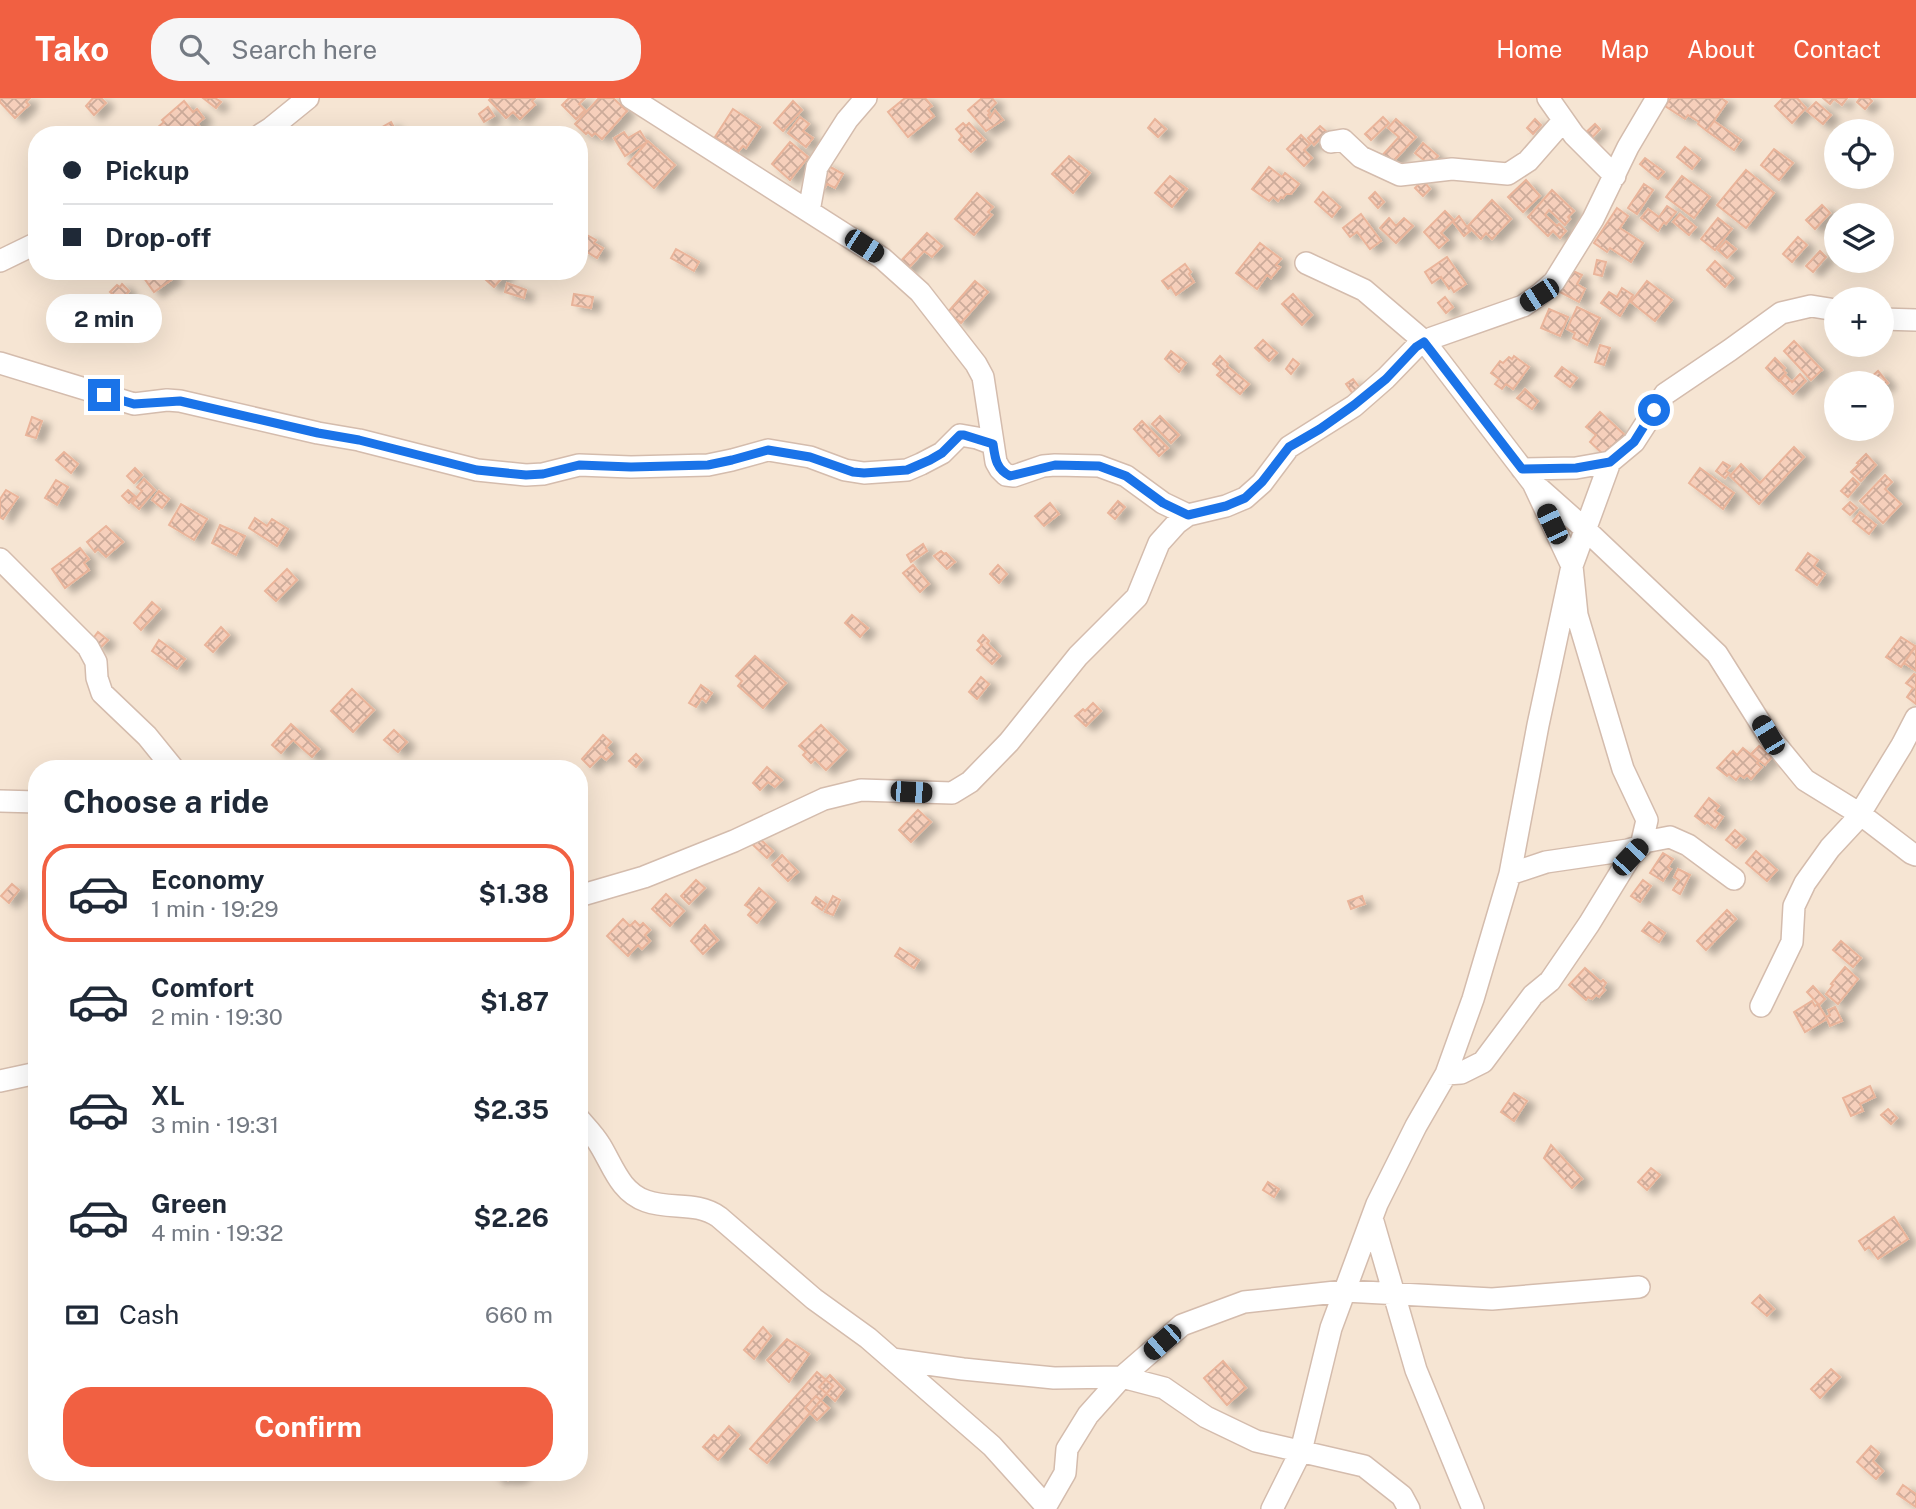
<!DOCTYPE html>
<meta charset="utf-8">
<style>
:root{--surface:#fff;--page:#f6f6f7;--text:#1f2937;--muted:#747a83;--line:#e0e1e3;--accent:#f16042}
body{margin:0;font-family:"Public Sans",sans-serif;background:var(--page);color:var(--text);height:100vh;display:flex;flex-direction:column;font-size:26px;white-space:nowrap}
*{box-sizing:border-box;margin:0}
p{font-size:23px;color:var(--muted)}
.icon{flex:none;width:38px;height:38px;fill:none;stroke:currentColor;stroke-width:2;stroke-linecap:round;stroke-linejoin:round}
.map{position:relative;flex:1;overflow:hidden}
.sheet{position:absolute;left:28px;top:662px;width:560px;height:721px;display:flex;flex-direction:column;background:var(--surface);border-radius:28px;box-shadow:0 7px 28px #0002}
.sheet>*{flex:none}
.guide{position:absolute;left:28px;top:28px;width:560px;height:154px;border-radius:28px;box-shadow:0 7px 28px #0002;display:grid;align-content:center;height:154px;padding:0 35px;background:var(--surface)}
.controls{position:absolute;left:1824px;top:21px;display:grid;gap:14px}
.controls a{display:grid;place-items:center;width:70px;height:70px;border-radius:50%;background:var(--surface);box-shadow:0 7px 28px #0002;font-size:35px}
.end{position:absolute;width:32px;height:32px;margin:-16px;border:9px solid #1a73e8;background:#fff;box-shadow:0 0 0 4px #fff}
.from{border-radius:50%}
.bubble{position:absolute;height:49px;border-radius:24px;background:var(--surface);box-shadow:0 7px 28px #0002;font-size:23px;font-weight:700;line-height:49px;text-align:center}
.car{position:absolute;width:21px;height:42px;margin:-21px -10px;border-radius:9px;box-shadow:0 0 5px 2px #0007;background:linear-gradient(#222 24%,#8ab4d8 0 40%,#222 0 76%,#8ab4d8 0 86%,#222 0)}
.guide b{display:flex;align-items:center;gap:24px;height:66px;font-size:26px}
.guide b+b{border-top:2px solid var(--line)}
.guide i{width:18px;height:18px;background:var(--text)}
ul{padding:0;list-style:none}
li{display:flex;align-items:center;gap:21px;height:98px;margin:0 14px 10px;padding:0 21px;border:4px solid transparent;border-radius:28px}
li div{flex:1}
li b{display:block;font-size:26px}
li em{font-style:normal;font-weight:700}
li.selected{border-color:var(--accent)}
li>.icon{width:63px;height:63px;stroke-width:1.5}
h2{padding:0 35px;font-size:32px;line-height:84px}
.pay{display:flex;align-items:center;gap:18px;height:77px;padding:0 35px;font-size:26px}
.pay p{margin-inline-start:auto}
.primary-button{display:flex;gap:14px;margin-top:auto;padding:14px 35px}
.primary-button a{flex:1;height:80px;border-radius:28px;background:var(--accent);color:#fff;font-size:28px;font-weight:700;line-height:80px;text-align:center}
header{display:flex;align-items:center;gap:42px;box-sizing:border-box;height:98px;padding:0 35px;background:var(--accent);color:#fff}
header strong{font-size:33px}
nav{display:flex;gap:38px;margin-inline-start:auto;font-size:24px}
.search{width:490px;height:63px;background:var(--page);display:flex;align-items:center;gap:18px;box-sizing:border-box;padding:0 24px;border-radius:28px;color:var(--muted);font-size:26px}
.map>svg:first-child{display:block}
.residential{fill:#f6e5d3;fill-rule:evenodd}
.building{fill:url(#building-cross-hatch);stroke:#eab49a;stroke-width:2;filter:url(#shadow)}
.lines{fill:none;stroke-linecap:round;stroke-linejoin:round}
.street-casing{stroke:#d4bcad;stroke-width:24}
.street{stroke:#fff;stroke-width:21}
.route{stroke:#1a73e8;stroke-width:9}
</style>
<header>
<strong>Tako</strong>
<div class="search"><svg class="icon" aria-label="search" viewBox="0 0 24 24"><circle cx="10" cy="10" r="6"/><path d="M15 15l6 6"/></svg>Search here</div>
<nav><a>Home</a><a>Map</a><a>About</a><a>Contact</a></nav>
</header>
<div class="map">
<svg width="1916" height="1411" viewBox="0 0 1916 1411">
<defs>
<pattern id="building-cross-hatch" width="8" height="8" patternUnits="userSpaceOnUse" patternTransform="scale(1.75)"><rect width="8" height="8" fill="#f6cfbb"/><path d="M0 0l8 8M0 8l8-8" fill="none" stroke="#ccab9a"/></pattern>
<filter id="shadow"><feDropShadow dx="8" dy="4.5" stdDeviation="3.5" flood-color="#0004"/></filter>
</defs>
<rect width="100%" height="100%" fill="#fef3e6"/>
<path class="residential" d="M0 0H1916V1411H0ZM1836 33H1881V79H1836ZM37 37H579V173H37ZM1836 117H1881V163H1836ZM1836 201H1881V247H1836ZM1836 285H1881V331H1836ZM37 670H579V1374H37Z"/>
<path class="building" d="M0 0H30L26 4 29 7 15 20 0 4Z
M93 0H101L106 5 94 17 86 8Z
M203 0H215L221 4 216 10Z
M491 0H535L532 3 535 7 520 21 513 14 506 20 489 2Z
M569 0H585L579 6 585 12 576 21 562 7Z
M599 0H613L627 13 602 41 595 35 592 38 588 34 586 36 575 26Z
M905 0H925L932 8 928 11 934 18 908 39 888 14Z
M982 0H992L996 5 988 13 990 15 988 17 990 20 995 12 1003 22 986 33 968 12Z
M1671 0H1721L1727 4 1707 33 1698 26 1699 24 1688 17 1685 21 1665 8Z
M1783 0H1797L1806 10 1792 25 1775 8Z
M1823 0H1847L1842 7 1834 1 1830 6Z
M1860 0H1869L1872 3 1865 11 1857 4Z
M184 3 193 14 197 11 204 20 197 26 199 28 189 37H165L158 29 164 24 162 22Z
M793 3 802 12 783 33 774 25Z
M1816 4 1831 17 1823 26 1807 13Z
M488 9 494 18 484 24 479 16Z
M733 11 760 29 746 50 743 48 738 54 715 39Z
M800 19 809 26 803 33 813 40 806 49 788 35Z
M1383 19 1389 25 1371 42 1365 36Z
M1155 21 1166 31 1158 39 1148 30Z
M1396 21 1416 39 1388 69 1379 61 1399 39 1388 30Z
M1535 21 1541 27 1533 36 1527 30Z
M1714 23 1741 42 1734 52 1707 33Z
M391 24 398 37H368Z
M963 25 966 28 969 25 985 42 971 54 959 42 962 38 956 31Z
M1595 26 1600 31 1588 44 1582 38Z
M1320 28 1327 34 1314 47 1308 40Z
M640 33 647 44 625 58 614 40 624 34 628 40Z
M1301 37 1310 46 1304 52 1312 60 1304 68 1287 51Z
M648 43 675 67 654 90 628 66Z
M790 44 808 59 790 82 772 66Z
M1423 45 1438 58 1430 67 1415 55Z
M1685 49 1700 61 1692 71 1677 59Z
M1774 51 1793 65 1779 82 1761 67Z
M1069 58 1090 75 1073 95 1052 76Z
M1645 60 1664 74 1658 81 1640 66Z
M823 65 843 76 835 90 827 86 824 91 813 85Z
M1269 69 1282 79 1285 75 1299 86 1291 96H1286L1283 100 1281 99 1278 103 1273 99 1269 103 1252 91Z
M1746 72 1774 95 1746 130 1717 107Z
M1170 78 1187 91 1172 109 1155 95Z
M1682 78 1710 99 1694 120 1666 99Z
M1423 82 1430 91 1423 98 1415 90Z
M1526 82 1540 98 1523 114 1508 99Z
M1644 86 1653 92 1637 116 1628 110Z
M1552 92 1574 113 1568 119 1570 121 1565 127 1549 112 1545 117 1557 128 1559 126 1566 133 1560 140 1553 133 1548 138 1528 119Z
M1323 94 1340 109 1332 119 1315 104Z
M1375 94 1384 104 1378 110 1369 100Z
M977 95 993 109 988 114 992 117 974 137 955 121Z
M1492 102 1511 121 1492 141 1486 135 1481 141 1468 128Z
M1822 107 1830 115 1815 131 1806 122Z
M1667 108 1676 114 1666 126 1664 124 1658 133 1641 120 1648 111 1659 119Z
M1617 110 1628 118 1620 130 1643 145 1631 164 1610 150 1607 154 1594 145Z
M1445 113 1454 122 1441 135 1448 142 1439 150 1424 134Z
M1361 116 1381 143 1370 151 1357 134 1350 139 1343 130Z
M1680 116 1696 129 1689 137 1673 124Z
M1459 118 1470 133 1464 138 1453 124Z
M1389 120 1396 128 1404 120 1413 128 1396 145 1380 130Z
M1718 120 1732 131 1715 152 1701 141Z
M927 135 942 148 932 159 924 153 906 173 898 166Z
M587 137 596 142 594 145 603 150 597 160 579 149Z
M1798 139 1807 147 1792 164 1783 156Z
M1726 143 1736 151 1727 160 1718 152Z
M1260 145 1281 161 1276 167 1280 169 1271 180 1267 177 1257 191 1236 175Z
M676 151 699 164 694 173 671 160Z
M1820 153 1826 159 1813 174 1806 168Z
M1447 159 1466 186 1454 194 1451 189 1449 191 1441 179 1432 185 1425 174Z
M1597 162 1606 164 1602 178 1594 176Z
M1715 163 1733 180 1725 189 1707 172Z
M1185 166 1191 174 1189 176 1194 184 1176 197 1171 189 1168 191 1162 183Z
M139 173H169L174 180 154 194Z
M494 173H508L494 189 486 182Z
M1573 173 1582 177 1577 186 1585 191 1579 204 1558 193 1565 180 1568 182Z
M975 183 988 194 961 225 948 214Z
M1647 183 1672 202 1655 223 1631 204Z
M507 185 526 192 524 200 505 194Z
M122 186 129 193 121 203 110 194 117 187 120 189Z
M1622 190 1633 197 1620 218 1601 205 1609 194 1617 199Z
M574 196 593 199 591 210 572 207Z
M1293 196 1312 217 1302 227 1282 206Z
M1445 199 1453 209 1446 215 1438 205Z
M1577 209 1600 220 1587 247 1573 240 1575 235 1567 231Z
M1549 211 1568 219 1560 238 1541 230Z
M1263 242 1277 255 1269 263 1255 250Z
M1794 243 1822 272 1811 282 1784 253Z
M1600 247 1610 250 1604 267 1595 264Z
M1171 253 1186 265 1179 274 1165 261Z
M1220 258 1228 266 1227 268 1249 286 1240 296 1217 277 1221 273 1213 266Z
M1514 258 1529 269 1513 291 1506 286 1502 291 1495 286 1499 281 1491 275 1500 263 1503 265 1509 259 1512 261Z
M1775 260 1785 270 1783 272 1786 275 1779 283 1766 270Z
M1293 261 1299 266 1291 276 1286 271Z
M1562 269 1577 280 1570 289 1555 278Z
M1878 273 1888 285 1881 290V285H1874L1870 280Z
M1800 276 1806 283 1793 296 1780 283 1785 277 1792 284Z
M1353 281 1360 290 1353 296 1346 286Z
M1525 291 1538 303 1532 311 1517 300Z
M1600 314 1626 338 1614 351 1611 348 1603 356 1590 344 1596 337 1586 329Z
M1160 318 1179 337 1171 345 1152 326Z
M32 319 42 323 36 340 26 337Z
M1142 323 1168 350 1159 358 1134 331Z
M1794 349 1804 359 1759 406 1730 378 1741 366 1760 385Z
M64 354 78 366 71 375 56 362Z
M1866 356 1876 367 1861 383 1851 374 1859 366 1857 365Z
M1723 364 1730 368 1726 373 1729 375 1725 380 1716 373Z
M135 370 142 377 134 385 127 378Z
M1700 370 1734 395 1723 411 1689 385Z
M1885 377 1892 384 1885 391 1901 406 1883 425 1860 403Z
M1853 380 1859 386 1848 399 1841 393Z
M144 381 155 392 139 411 132 405 142 393 137 389Z
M56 382 68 389 57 407 45 400Z
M6 392 18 399 3 421 0 419V401Z
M128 392 135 398 129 405 122 398Z
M159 393 169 401 162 410 152 402Z
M1118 403 1125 409 1115 421 1108 415Z
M1850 404 1857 410 1850 417 1843 411Z
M1050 405 1059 416 1044 428 1035 418Z
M181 406 207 421 194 442 169 427Z
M1860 414 1876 427 1869 436 1853 423Z
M255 420 267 428 272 421 288 431 277 448 249 430Z
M220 427 245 438 236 457 212 445Z
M106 428 123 444 106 459 98 451 95 454 87 444Z
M923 446 927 453 911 464 907 457Z
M80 450 89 461 84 465 89 472 65 490 52 471Z
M941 453 944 456 946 455 955 464 947 471 934 458Z
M1808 455 1818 462 1814 468 1825 476 1817 487 1796 472Z
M913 467 929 486 920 494 903 475Z
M998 467 1007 476 999 485 990 476Z
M287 471 297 482 276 503 265 493Z
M152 504 160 511 141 532 134 525Z
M852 517 868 530 860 539 845 525Z
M221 529 229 537 213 554 205 547Z
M98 534 108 542 100 550 92 542Z
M983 537 989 543 987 545 1000 558 992 566 977 552 982 547 978 543Z
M1901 539 1915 548 1901 569 1886 559Z
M159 542 185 561 177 571 152 553Z
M1916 548V573L1904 565Z
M755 558 786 585 763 610 738 588 742 583 736 578Z
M1914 576 1916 577V606L1907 599 1913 590 1906 585Z
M981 579 989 586 977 601 969 594Z
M701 587 712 595 706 604 702 600 696 609 689 605Z
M352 591 374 612 353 634 331 613Z
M1093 605 1101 613 1086 628 1075 618 1083 611 1085 613Z
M291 626 319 651 312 659 293 642 281 655 272 647Z
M821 627 846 652 826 672 815 661 811 665 803 657 806 654 799 648Z
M394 632 407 644 398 654 384 642Z
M603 637 611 644 606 650 612 656 606 662 601 658 590 669 582 661Z
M1759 648 1772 659 1765 667 1751 656Z
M1743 650 1759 663 1757 665 1762 669 1751 681 1747 677 1744 680 1740 677 1736 682 1729 676 1727 678 1717 670 1733 653 1737 657Z
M636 656 642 662 636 669 629 663Z
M767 669 782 682 775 689 768 684 760 692 753 685Z
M1709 700 1719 708 1715 713 1723 719 1715 730 1707 724 1705 726 1695 718Z
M918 712 931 724 911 744 899 732Z
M1735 732 1745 741 1736 750 1726 742Z
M759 740 773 753 767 760 753 747Z
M1756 753 1777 772 1767 783 1746 765Z
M1663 755 1673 761 1668 769 1671 771 1663 783 1650 775Z
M782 757 798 774 788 783 772 767Z
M1678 771 1690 777 1680 796 1673 792 1679 782 1674 779Z
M696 782 705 790 689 806 681 798Z
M1643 782 1651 788 1640 804 1631 798Z
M12 786 19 792 9 805 1 798Z
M759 790 775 804 757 825 748 817 752 812 745 807Z
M666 796 684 813 670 828 652 811Z
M833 798 840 802 833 817 825 814Z
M1362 798 1365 806 1351 811 1348 803Z
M816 799 826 806 822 812 812 805Z
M1727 812 1736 821 1706 852 1697 843Z
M623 821 630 828 635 823 640 828 643 825 650 832 645 837 650 843 642 851 638 847 628 858 607 838Z
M1649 824 1665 835 1659 844 1642 833Z
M705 827 718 842 703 856 691 843Z
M1841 843 1861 860 1853 869 1833 852Z
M900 850 919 862 914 870 895 858Z
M1845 869 1858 881 1838 906 1826 896 1833 887 1831 886Z
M1585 870 1601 884 1603 882 1606 885 1603 890 1605 892 1599 899 1596 897 1592 901 1588 899 1586 902 1569 887Z
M1813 888 1825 901 1819 907 1807 894Z
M1812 903 1815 908 1818 906 1827 921 1805 934 1794 914Z
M1835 909 1842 923 1830 928 1826 919 1830 917 1828 912Z
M1870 988 1875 999 1860 1006 1863 1013 1851 1018 1843 1000Z
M1514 995 1527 1003 1514 1023 1501 1014Z
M1888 1011 1897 1020 1891 1026 1881 1017Z
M1551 1047 1582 1081 1572 1090 1544 1060Z
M1651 1070 1660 1077 1647 1092 1638 1084Z
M1268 1084 1279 1091 1274 1099 1263 1092Z
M1894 1119 1908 1141 1878 1161 1869 1149 1865 1152 1859 1143Z
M1760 1197 1774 1211 1767 1218 1752 1205Z
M763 1229 771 1238 754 1261 744 1252Z
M787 1241 809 1256 789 1284 767 1262Z
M1223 1263 1246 1290 1227 1307 1204 1280Z
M1831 1271 1840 1279 1820 1300 1811 1291Z
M817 1274 833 1288 767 1365 750 1351Z
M830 1277 844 1291 835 1303 819 1289Z
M816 1298 829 1310 817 1322 805 1310Z
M729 1328 739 1337 718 1362 703 1349 714 1337 718 1341Z
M1871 1348 1879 1355 1873 1363 1883 1373 1876 1381 1857 1364Z
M491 1374H524L516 1381 513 1378 508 1382 504 1377 499 1382Z
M1903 1387 1916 1396V1409L1897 1396Z"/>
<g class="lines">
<g class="street-casing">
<path id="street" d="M631 0 882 160 920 194 976 266 983 279 996 364 1000 371 1006 377 1014 378 1043 368 1055 367 1099 368 1126 378 1163 405 1188 417
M1548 0 1574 37 1615 78
M260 37 271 30 308 0
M1331 44 1343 42 1361 59 1400 77 1452 71 1508 76 1528 63 1563 23
M809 113 817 69 847 22 866 0
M0 163 37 145
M1881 221 1916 222
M0 265 134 306 167 302 180 303 318 335 359 342 477 372 526 377 543 376 579 367 631 369 708 367 732 362 768 352 810 359 845 372 864 375 907 372 921 366 942 355 960 337 977 340 993 346
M1522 371 1576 370 1610 364 1634 344 1665 296 1730 252 1781 215 1811 208 1836 212
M1540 391 1585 431 1717 556 1768 637 1805 682 1860 716 1911 755 1916 757
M0 461 88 549 96 564 97 580 102 595 147 638 173 670
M0 703 37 704
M1510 776 1546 764 1628 752 1641 748 1647 722 1623 671 1577 517 1572 468 1610 364
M579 798 644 779 734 743 824 701 861 692 952 695 970 684 1009 644 1078 558 1137 499 1159 445 1177 425 1188 417 1226 408 1245 400 1262 385 1289 349 1354 308 1386 280 1416 249 1432 240 1523 208 1539 197 1554 184 1593 121 1628 49 1657 0
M1761 908 1792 844 1794 808 1805 785 1830 750 1856 722 1902 647 1916 620
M1446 976 1461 975 1483 964 1533 897 1550 883 1589 826 1630 759 1644 744 1670 739 1688 747 1734 781
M0 983 37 975
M579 1021C586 1029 594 1037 600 1047 613 1068 620 1094 646 1103 671 1112 696 1103 719 1119L814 1201 868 1240 992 1348 1046 1408 1065 1375 1067 1351 1088 1317 1122 1279 1182 1227 1244 1204 1345 1193 1492 1201 1639 1189
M1372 1120 1416 1272 1473 1411
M892 1261 963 1271 1054 1280 1122 1279 1164 1290 1206 1319 1256 1343 1364 1368 1402 1398 1409 1411
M1272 1411 1301 1353 1331 1230 1377 1106 1416 1028 1446 976 1473 901 1510 776 1538 627 1572 468 1533 385 1425 244 1364 192 1306 165"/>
</g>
<use href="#street" class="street"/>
</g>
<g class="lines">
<path class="route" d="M104 297 134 306 180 303 318 335 359 342 477 372 526 377 543 376 579 367 631 369 708 367 732 362 768 352 810 359 853 374 864 375 907 372 930 362 942 355 960 337H964L993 346C995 360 996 371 1010 378L1055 367 1099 368 1126 378 1163 405 1188 417 1226 408 1245 400 1262 384 1289 349 1320 331 1354 307 1386 281 1416 249 1424 244 1522 371 1576 370 1610 364 1634 344 1654 312"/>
</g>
</svg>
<div class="controls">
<a><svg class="icon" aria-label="locate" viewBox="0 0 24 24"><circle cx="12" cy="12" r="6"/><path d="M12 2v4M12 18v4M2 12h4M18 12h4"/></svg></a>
<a><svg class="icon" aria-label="layers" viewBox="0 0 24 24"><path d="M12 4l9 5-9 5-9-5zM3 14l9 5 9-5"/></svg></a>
<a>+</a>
<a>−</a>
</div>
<i class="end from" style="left:1654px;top:312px"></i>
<i class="end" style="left:104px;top:297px"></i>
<div class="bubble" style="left:46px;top:196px;width:116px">2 min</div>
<i class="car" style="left:864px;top:148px;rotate:123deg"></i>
<i class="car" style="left:1539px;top:197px;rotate:237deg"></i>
<i class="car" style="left:1552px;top:426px;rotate:335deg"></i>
<i class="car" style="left:1768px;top:637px;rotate:329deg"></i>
<i class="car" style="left:911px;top:694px;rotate:93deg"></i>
<i class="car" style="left:1630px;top:759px;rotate:43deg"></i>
<i class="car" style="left:1162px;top:1244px;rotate:229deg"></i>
<div class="guide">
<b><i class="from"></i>Pickup</b>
<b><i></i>Drop-off</b>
</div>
<section class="sheet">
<h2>Choose a ride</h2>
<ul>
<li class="selected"><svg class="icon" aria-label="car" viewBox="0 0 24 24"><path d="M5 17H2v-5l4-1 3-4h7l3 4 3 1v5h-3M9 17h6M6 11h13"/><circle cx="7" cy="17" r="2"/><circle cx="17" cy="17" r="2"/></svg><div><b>Economy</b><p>1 min · 19:29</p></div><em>$1.38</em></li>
<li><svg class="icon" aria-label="car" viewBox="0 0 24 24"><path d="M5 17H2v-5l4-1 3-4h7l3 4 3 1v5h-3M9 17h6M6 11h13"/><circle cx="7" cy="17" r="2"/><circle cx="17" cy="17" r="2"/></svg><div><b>Comfort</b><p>2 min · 19:30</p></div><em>$1.87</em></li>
<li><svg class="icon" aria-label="car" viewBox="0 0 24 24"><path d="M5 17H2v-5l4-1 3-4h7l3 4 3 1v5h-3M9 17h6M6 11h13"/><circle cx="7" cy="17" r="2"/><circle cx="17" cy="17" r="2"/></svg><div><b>XL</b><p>3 min · 19:31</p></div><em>$2.35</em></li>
<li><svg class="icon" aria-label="car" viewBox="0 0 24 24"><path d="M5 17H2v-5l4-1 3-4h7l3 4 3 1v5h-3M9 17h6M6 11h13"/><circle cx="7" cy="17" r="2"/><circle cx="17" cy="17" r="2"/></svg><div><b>Green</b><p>4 min · 19:32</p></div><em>$2.26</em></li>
</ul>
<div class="pay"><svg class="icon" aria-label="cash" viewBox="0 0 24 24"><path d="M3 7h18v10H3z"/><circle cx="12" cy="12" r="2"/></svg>Cash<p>660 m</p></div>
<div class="primary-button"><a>Confirm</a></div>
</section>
</div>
